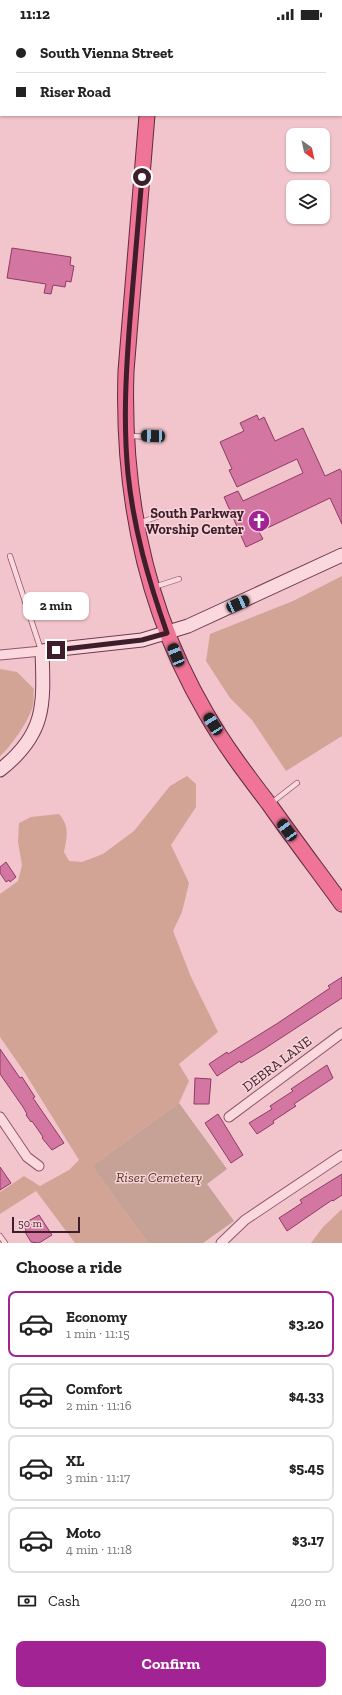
<!DOCTYPE html>
<meta charset="utf-8">
<style>
:root{--surface:#fff;--page:#f6f6f6;--text:#222;--muted:#767676;--line:#e0e0e0;--accent:#a22394}
body{margin:0;font-family:"Zilla Slab",serif;background:var(--page);color:var(--text);height:100vh;display:flex;flex-direction:column;font-size:15px;white-space:nowrap}
*{box-sizing:border-box;margin:0}
p{font-size:13px;color:var(--muted)}
.icon{flex:none;width:22px;height:22px;fill:none;stroke:currentColor;stroke-width:2;stroke-linecap:round;stroke-linejoin:round}
.map{position:relative;height:1215px;overflow:hidden}
.side{display:flex;flex-direction:column;background:var(--surface);flex:1}
.side>*{flex:none}
.hud{position:absolute;left:0px;top:0px;width:342px;height:88px;box-shadow:0 1px 3px #0004;display:grid;align-content:center;height:88px;padding:0 16px;background:var(--surface)}
.needle{width:26px;rotate:147deg}
.buttons{position:absolute;left:286px;top:100px;display:grid;gap:8px}
.buttons a{display:grid;place-items:center;width:44px;height:44px;border-radius:8px;background:var(--surface);box-shadow:0 1px 3px #0004;font-size:20px}
.scale{position:absolute;left:12px;bottom:10px;width:68px;box-sizing:border-box;padding-left:4px;border:2px solid #3d1e2a;border-top:0;font-size:11px;line-height:14px;white-space:nowrap;color:#3d1e2a;-webkit-text-stroke:3px #f8d4da;paint-order:stroke}
.end{position:absolute;width:18px;height:18px;margin:-9px;border:5px solid #3d1e2a;background:#fff;box-shadow:0 0 0 2px #fff}
.from{border-radius:50%}
.bubble{position:absolute;height:28px;border-radius:8px;background:var(--surface);box-shadow:0 1px 3px #0004;font-size:13px;font-weight:700;line-height:28px;text-align:center}
.car{position:absolute;width:12px;height:24px;margin:-12px -6px;border-radius:5px;box-shadow:0 0 3px 1px #0007;background:linear-gradient(#222 24%,#8ab4d8 0 40%,#222 0 76%,#8ab4d8 0 86%,#222 0)}
.hud b{display:flex;align-items:center;gap:14px;height:38px;font-size:15px}
.hud b+b{border-top:1px solid var(--line)}
.hud i{width:10px;height:10px;background:var(--text)}
ul{padding:0;list-style:none}
li{display:flex;align-items:center;gap:12px;height:66px;margin:0 8px 6px;padding:0 8px;border:2px solid var(--line);border-radius:8px}
li div{flex:1}
li b{display:block;font-size:15px}
li em{font-style:normal;font-weight:700}
li.active{border-color:var(--accent)}
li>.icon{width:36px;height:36px;stroke-width:1.5}
h2{padding:0 16px;font-size:18px;line-height:48px}
.pay{display:flex;align-items:center;gap:10px;height:44px;padding:0 16px;font-size:15px}
.pay p{margin-inline-start:auto}
.button{display:flex;gap:8px;margin-top:auto;padding:8px 16px}
.button a{flex:1;height:46px;border-radius:8px;background:var(--accent);color:#fff;font-size:16px;font-weight:700;line-height:46px;text-align:center}
.status{display:flex;justify-content:space-between;align-items:center;height:28px;padding:0 20px;background:var(--surface);direction:ltr}
.status svg{height:11px;fill:currentColor}
.map>svg:first-child{display:block}
.green{fill:#d1a496}
.cemetery{fill:#c5a196}
.building{fill:#d376a2;stroke:#8f3c65}
.lines{fill:none;stroke-linecap:round;stroke-linejoin:round}
.service-casing{stroke:#8e586b;stroke-width:6}
.minor-casing{stroke:#8e586b;stroke-width:11}
.secondary-casing{stroke:#703b50;stroke-width:15}
.trunk-casing{stroke:#5c2d40;stroke-width:17}
.service{stroke:#fbd8de;stroke-width:4.5}
.minor{stroke:#fbd8de;stroke-width:9}
.secondary{stroke:#fbd8de;stroke-width:13}
.trunk{stroke:#ef7496;stroke-width:15}
.route{stroke:#3d1e2a;stroke-width:5}
.labels{text-anchor:middle;dominant-baseline:central;stroke-width:3;stroke-linejoin:round;paint-order:stroke}
.poi-label{font-size:14px;font-weight:bold;fill:#3d1e2a;stroke:#f8d4da;text-anchor:end}
.street-label{font-size:14px;fill:#3d1e2a;stroke:#f8d4da}
.park-label{font-size:14px;font-style:italic;fill:#5b3722;stroke:#f8d4da}
</style>
<div class="status"><b>11:12</b><svg viewBox="0 0 49 12"><path d="M0 12V9h3v3zM5 12V6h3v6zM10 12V3h3v9zM15 12V0h3v12zM26 1h20v11H26zM47 4h2v5h-2z"/></svg></div>
<div class="map">
<svg width="342" height="1215" viewBox="0 0 342 1215">
<rect width="100%" height="100%" fill="#f2c4cc"/>
<path class="green" d="M342 548V708L286 743 252 692 230 670 206 633 210 606 293 573Z
M0 641 17 644 34 661C33 666 34 672 33 677 31 690 10 720 0 728Z
M187 748 196 756V779L171 817 189 855 182 884 173 903 191 949 218 1004 179 1036 189 1053 179 1075 92 1138 148 1215H75L36 1163 0 1186V1164L24 1148 40 1158 69 1142 79 1132 25 1045 0 1009V866L18 853 22 837 18 814 19 795 31 789 59 786C70 799 67 808 64 824L69 833 82 834 103 826 134 803 170 758Z
M342 1181V1215H311L323 1199Z"/>
<path class="cemetery" d="M179 1075 227 1141 207 1156 234 1193 203 1215H148L92 1138Z"/>
<path class="building" d="M12 220 71 229 70 237 74 238 71 254 66 253 65 259 53 257 51 266 44 265 46 256 7 250Z
M257 387 259 392 264 389 275 413 303 400 325 448 340 441 342 445V496L330 470 259 504 263 511 246 519 224 469 238 463 243 473 303 445 297 431 237 459 229 442 232 441 220 414 244 403 240 395Z
M6 834 16 849 10 854 9 852 6 854 0 845V839Z
M342 949V970L264 1021 241 1035 240 1033 217 1048 209 1036 227 1024 228 1026 278 995 330 960 328 958Z
M0 1021 20 1050 22 1049 35 1069 33 1070 64 1115 52 1122 42 1110 43 1109 32 1093 31 1094 26 1087 27 1086 23 1079 0 1046Z
M327 1037 333 1050 294 1076 296 1078 273 1093 274 1095 257 1106 249 1095 272 1081 270 1078 293 1063 291 1061Z
M195 1050 211 1051 209 1076H194Z
M218 1086 243 1127 231 1135 205 1095Z
M0 1139 11 1155 0 1162Z
M342 1146V1167L333 1173 332 1172 287 1203 279 1190 302 1175 300 1172Z
M39 1187 52 1207 39 1215 31 1214 25 1204 26 1202 23 1196Z"/>
<g class="lines">
<g class="service-casing">
<path id="service" d="M130 408 153 409
M139 495 162 487
M10 528 41 622
M154 559 179 551
M270 776 297 755
M0 1208 5 1215"/>
</g>
<g class="minor-casing">
<path id="minor" d="M0 627 42 623
M0 1089 27 1129 39 1138
M229 1089 342 1005
M221 1215 245 1192 342 1127"/>
</g>
<g class="secondary-casing">
<path id="secondary" d="M0 742C46 706 44 677 42 623L142 612 188 598 342 527"/>
</g>
<g class="trunk-casing">
<path id="trunk" d="M154 1V0
M147 87 126 343C122 463 144 579 206 685 224 717 247 747 269 776 293 810 318 843 342 876"/>
</g>
<use href="#service" class="service"/>
<use href="#minor" class="minor"/>
<use href="#secondary" class="secondary"/>
<use href="#trunk" class="trunk"/>
</g>
<g class="lines">
<path class="route" d="M56 622 142 612 167 605C148 551 134 502 128 446 123 394 126 343 130 291 134 244 138 196 142 149"/>
</g>
<defs>
<g id="church-disc" transform="scale(1.15)"><circle r="9.5" fill="#a22394" stroke="#f8d4da"/><path d="M-1.2-6h2.4v3.5h3.3v2.4h-3.3V6h-2.4V-.1h-3.3v-2.4h3.3Z" fill="#fff"/></g>
</defs>
<g fill-rule="evenodd">
<use href="#church-disc" x="259" y="493"/>
</g>
<g class="labels">
<g class="poi-label">
<text x="244" y="485">South Parkway<tspan x="244" dy="16">Worship Center</tspan></text>
</g>
<g class="street-label">
<text transform="translate(277 1036) rotate(-37)">DEBRA LANE</text>
</g>
<g class="park-label">
<text x="159" y="1149">Riser Cemetery</text>
</g>
</g>
</svg>
<div class="buttons">
<a><svg class="needle" viewBox="-14 -14 28 28"><path d="M0-13l5 13h-10z" fill="#e53935"/><path d="M0 13l5-13h-10z" fill="#767676"/></svg></a>
<a><svg class="icon" aria-label="layers" viewBox="0 0 24 24"><path d="M12 4l9 5-9 5-9-5zM3 14l9 5 9-5"/></svg></a>
</div>
<div class="scale">50 m</div>
<i class="end from" style="left:142px;top:149px"></i>
<i class="end" style="left:56px;top:622px"></i>
<div class="bubble" style="left:23px;top:564px;width:66px">2 min</div>
<i class="car" style="left:153px;top:408px;rotate:272deg"></i>
<i class="car" style="left:238px;top:576px;rotate:66deg"></i>
<i class="car" style="left:176px;top:627px;rotate:338deg"></i>
<i class="car" style="left:213px;top:696px;rotate:327deg"></i>
<i class="car" style="left:287px;top:802px;rotate:324deg"></i>
<div class="hud">
<b><i class="from"></i>South Vienna Street</b>
<b><i></i>Riser Road</b>
</div>
</div>
<section class="side">
<h2>Choose a ride</h2>
<ul>
<li class="active"><svg class="icon" aria-label="car" viewBox="0 0 24 24"><path d="M5 17H2v-5l4-1 3-4h7l3 4 3 1v5h-3M9 17h6M6 11h13"/><circle cx="7" cy="17" r="2"/><circle cx="17" cy="17" r="2"/></svg><div><b>Economy</b><p>1 min · 11:15</p></div><em>$3.20</em></li>
<li><svg class="icon" aria-label="car" viewBox="0 0 24 24"><path d="M5 17H2v-5l4-1 3-4h7l3 4 3 1v5h-3M9 17h6M6 11h13"/><circle cx="7" cy="17" r="2"/><circle cx="17" cy="17" r="2"/></svg><div><b>Comfort</b><p>2 min · 11:16</p></div><em>$4.33</em></li>
<li><svg class="icon" aria-label="car" viewBox="0 0 24 24"><path d="M5 17H2v-5l4-1 3-4h7l3 4 3 1v5h-3M9 17h6M6 11h13"/><circle cx="7" cy="17" r="2"/><circle cx="17" cy="17" r="2"/></svg><div><b>XL</b><p>3 min · 11:17</p></div><em>$5.45</em></li>
<li><svg class="icon" aria-label="car" viewBox="0 0 24 24"><path d="M5 17H2v-5l4-1 3-4h7l3 4 3 1v5h-3M9 17h6M6 11h13"/><circle cx="7" cy="17" r="2"/><circle cx="17" cy="17" r="2"/></svg><div><b>Moto</b><p>4 min · 11:18</p></div><em>$3.17</em></li>
</ul>
<div class="pay"><svg class="icon" aria-label="cash" viewBox="0 0 24 24"><path d="M3 7h18v10H3z"/><circle cx="12" cy="12" r="2"/></svg>Cash<p>420 m</p></div>
<div class="button"><a>Confirm</a></div>
</section>
